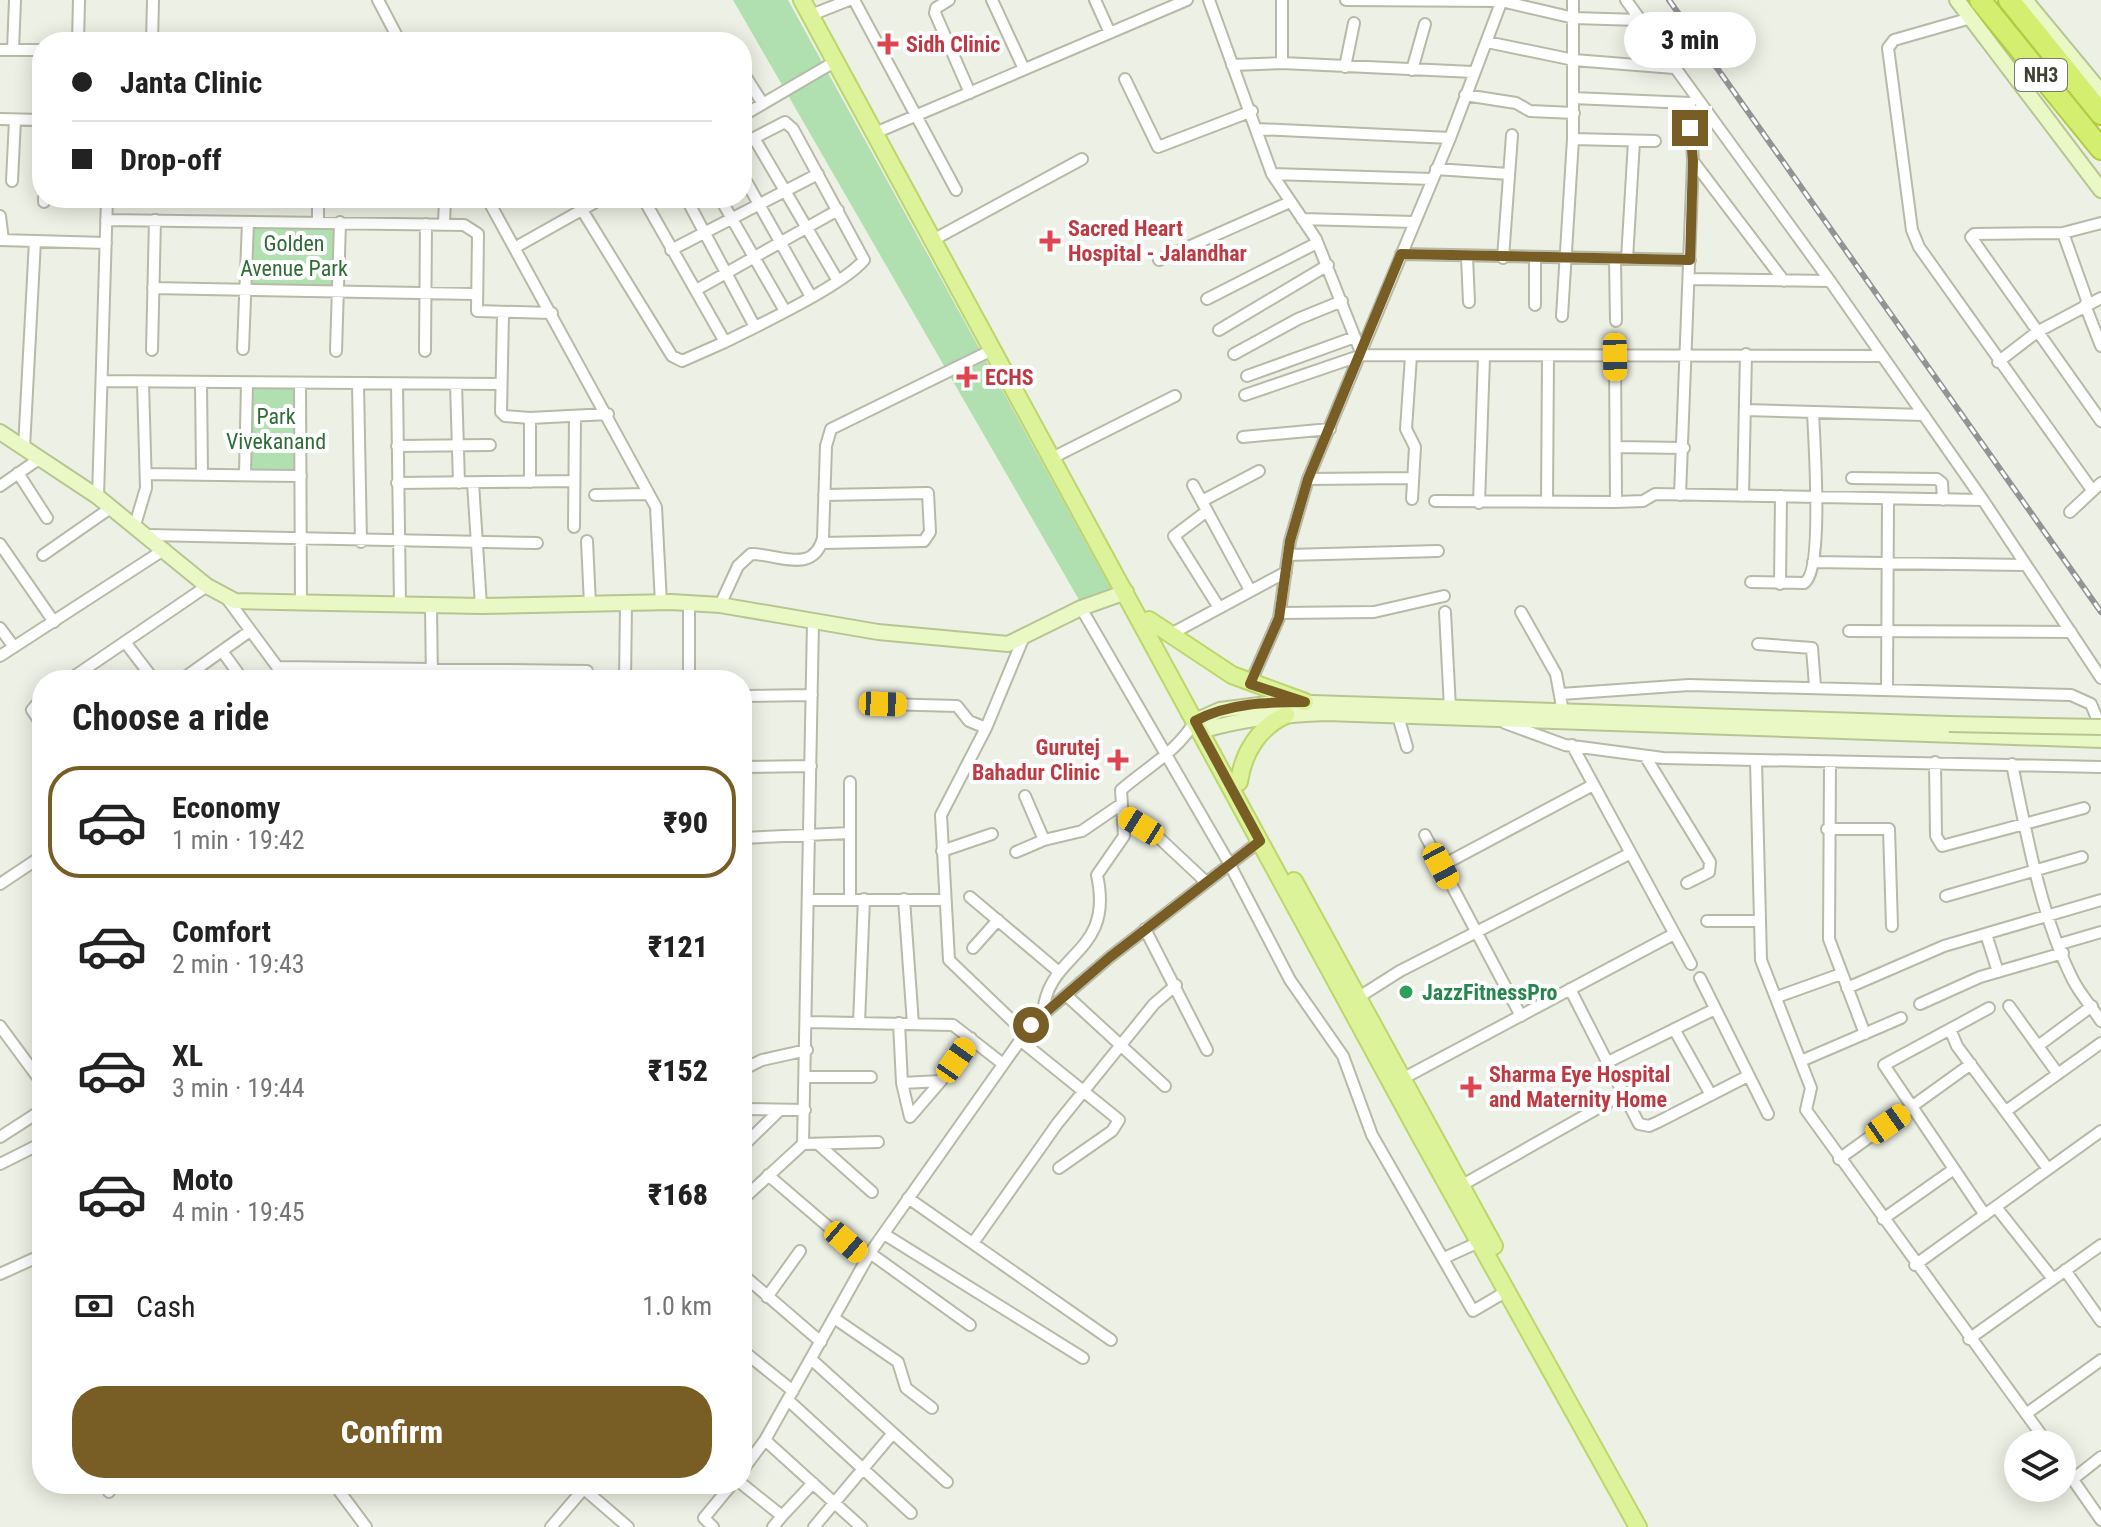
<!DOCTYPE html>
<meta charset="utf-8">
<style>
:root{--surface:#fff;--page:#f2f2f2;--text:#222;--muted:#767676;--line:#e0e0e0;--accent:#785e25}
body{margin:0;font-family:"Roboto Condensed",sans-serif;background:var(--page);color:var(--text);height:100vh;display:flex;flex-direction:column;font-size:30px;white-space:nowrap}
*{box-sizing:border-box;margin:0}
p{font-size:26px;color:var(--muted)}
.icon{flex:none;width:44px;height:44px;fill:none;stroke:currentColor;stroke-width:2;stroke-linecap:round;stroke-linejoin:round}
.map{position:relative;flex:1;overflow:hidden}
.details{position:absolute;left:32px;top:670px;width:720px;height:824px;display:flex;flex-direction:column;background:var(--surface);border-radius:32px;box-shadow:0 4px 20px #0003}
.details>*{flex:none}
.hud{position:absolute;left:32px;top:32px;width:720px;height:176px;border-radius:32px;box-shadow:0 4px 20px #0003;display:grid;align-content:center;height:176px;padding:0 40px;background:var(--surface)}
.controls{position:absolute;left:2004px;top:1430px;display:grid;gap:16px}
.controls a{display:grid;place-items:center;width:72px;height:72px;border-radius:50%;background:var(--surface);box-shadow:0 4px 20px #0003;font-size:40px}
.end{position:absolute;width:36px;height:36px;margin:-18px;border:10px solid #785e25;background:#fff;box-shadow:0 0 0 4px #fff}
.from{border-radius:50%}
.bubble{position:absolute;height:56px;border-radius:28px;background:var(--surface);box-shadow:0 4px 20px #0003;font-size:26px;font-weight:800;line-height:56px;text-align:center}
.car{position:absolute;width:24px;height:48px;margin:-24px -12px;border-radius:10px;box-shadow:0 0 6px 2px #0007;background:linear-gradient(#f5c518 24%,#345 0 40%,#f5c518 0 76%,#345 0 86%,#f5c518 0)}
.hud b{display:flex;align-items:center;gap:28px;height:76px;font-size:30px}
.hud b+b{border-top:2px solid var(--line)}
.hud i{width:20px;height:20px;background:var(--text)}
ul{padding:0;list-style:none}
li{display:flex;align-items:center;gap:24px;height:112px;margin:0 16px 12px;padding:0 24px;border:4px solid transparent;border-radius:32px}
li div{flex:1}
li b{display:block;font-size:30px}
li em{font-style:normal;font-weight:800}
li.active{border-color:var(--accent)}
li>.icon{width:72px;height:72px;stroke-width:1.5}
h2{padding:0 40px;font-size:36px;line-height:96px}
.pay{display:flex;align-items:center;gap:20px;height:88px;padding:0 40px;font-size:30px}
.pay p{margin-inline-start:auto}
.primary-button{display:flex;gap:16px;margin-top:auto;padding:16px 40px}
.primary-button a{flex:1;height:92px;border-radius:32px;background:var(--accent);color:#fff;font-size:32px;font-weight:800;line-height:92px;text-align:center}
.map>svg:first-child{display:block}
.green{fill:#b1e0b0}
.lines{fill:none;stroke-linecap:round;stroke-linejoin:round}
.street-casing{stroke:#b6baa7;stroke-width:14}
.secondary-casing{stroke:#b8c593;stroke-width:18}
.primary-casing{stroke:#bcd66c;stroke-width:20}
.highway-casing{stroke:#b4cb42;stroke-width:24}
.street{stroke:#fff;stroke-width:10}
.secondary{stroke:#e9f8c5;stroke-width:14}
.primary{stroke:#dcf399;stroke-width:16}
.highway{stroke:#d4ee70;stroke-width:20}
.rail-casing{stroke:#939393;stroke-width:6}
.rail{stroke:#fff;stroke-width:3;stroke-dasharray:9;stroke-linecap:butt}
.secondary-bridge-casing{stroke:#b8c593;stroke-width:18;stroke-linecap:butt}
.secondary-bridge{stroke:#e9f8c5;stroke-width:14}
.route{stroke:#785e25;stroke-width:10}
.health-dot{fill:#e0444e;stroke:#fff;stroke-width:3}
.leisure-dot{fill:#2e9e5b;stroke:#fff;stroke-width:3}
.labels{text-anchor:middle;dominant-baseline:central;stroke-width:8;stroke-linejoin:round;paint-order:stroke}
.shield{fill:#fff;stroke:#797a71;stroke-width:2}
.shield-label{font-size:20px;font-weight:bold;fill:#3f4134}
.health-label{font-size:22px;font-weight:bold;fill:#be3a42;stroke:#fff;text-anchor:start}
.park-label{font-size:22px;fill:#2f6c38;stroke:#fff}
.leisure-label{font-size:22px;font-weight:bold;fill:#27864d;stroke:#fff;text-anchor:start}
</style>
<div class="map">
<svg width="2101" height="1527" viewBox="0 0 2101 1527">
<rect width="100%" height="100%" fill="#edf0e4"/>
<path class="green" d="M733 0H788L1112 590 1082 605Z
M249 222 339 223 338 291 251 288Z
M253 384H299L300 474 251 473Z"/>
<g class="lines">
<g class="street-casing">
<path id="street" d="M378 0 400 42
M854 0 956 190
M949 0 936 8 935 13 970 93
M992 0 1024 69
M1095 0 1110 33
M1209 0 1272 174 1316 239 1362 355 1881 356
M1282 0V63L1473 72
M1346 0 1501 1 1574 18 1639 20
M1626 0 1830 281 1983 500 2101 678
M811 15 849 0
M1971 18 1894 40 1888 48 1912 230 1919 247 2092 490
M78 42 79 0
M152 42 153 0
M1487 42 1574 60 1674 68
M0 50H42
M13 50 15 0
M1232 65 1282 63
M1345 67 1354 23
M1412 70 1425 24
M742 71 763 104
M1125 79 1158 147 1252 111
M1465 95 1516 103 1530 111 1574 113
M1573 98 1690 103 1693 161 1680 495
M742 116 836 61
M0 119 42 120
M1257 129 1450 138
M875 133 1187 0
M1573 139 1655 141
M742 146 754 138 838 281
M1693 161 1784 281
M1436 169 1509 174
M742 174 810 295
M1272 174 1432 179
M12 181 15 120
M318 198V221
M487 198 656 507 661 603
M643 198 725 342C759 325 842 286 864 260L793 129 785 122 754 138
M686 198 755 327
M720 198 785 311
M44 202V198
M647 205 658 198
M582 210 672 356 682 361 725 342
M0 216 3 240
M1302 219 1414 222
M106 220 464 225 478 234 477 311 552 313
M2101 223 2063 233 1974 234 1971 237 2101 421
M444 224 445 198
M2063 233 2088 303
M0 240 106 243
M933 240 1082 159
M516 247 603 198
M671 250 818 174
M1401 254 1690 260
M1467 257 1469 302
M1503 258 1512 135
M1535 258V305
M1627 259 1634 141
M1159 260 1290 202
M1615 260 1616 321
M1689 279 1830 281
M153 288 475 294
M696 290 838 210
M1207 299 1317 243
M2085 305 2101 346
M503 314 501 412 505 416 530 418
M1562 316 1573 139V0
M1219 330 1328 265
M243 349 248 222
M152 350 155 220
M336 351 340 222
M425 351 426 224
M1234 354 1298 319 1342 301
M1411 356 1406 429 1415 447 1412 499
M1615 357 1616 502
M1998 362 2037 332 2101 298
M1247 376 1355 337
M102 381 501 384
M201 383 202 473
M300 383 301 603
M358 384 361 542
M397 384 400 605
M456 384 459 483
M1245 395 1362 355
M1746 410 1924 415
M1243 437 1330 429
M397 446 490 445
M1616 447 1684 448
M24 448 35 241
M1052 458 1175 396
M18 473 47 518
M146 474 301 476
M245 474 247 383
M1852 478 1937 479 1942 483 1943 500
M1308 479 1413 478
M530 482V418L608 414
M397 483 574 481
M473 483 481 606
M1193 485 1250 590
M0 486 39 459
M595 495 649 494
M1743 496 1746 354
M98 497 107 198
M1202 501 1259 471
M1435 501 1616 502 1643 501 1655 494 1983 500
M1547 501 1548 357
M1479 503 1484 357
M1207 511 1174 536 1218 606
M2070 512 2101 483
M135 525 146 488 143 383
M574 527 575 417
M148 535 537 543
M587 541 590 605
M822 543 924 541 930 532 928 493 824 495
M0 544 54 622
M43 555 112 507
M1288 555 1438 551
M1813 562 2025 565
M1751 582 1804 583C1824 572 1814 439 1813 412
M1780 584 1781 496
M228 600 287 680
M431 605 432 680
M720 605 738 566 751 554C779 554 813 575 823 538L826 446 831 429 992 350
M1081 608 1229 863 1290 980 1343 1056 1372 1135 1473 1311 1507 1291
M1445 612 1450 708
M1521 612 1556 674 1563 712
M1280 613 1374 612 1444 596
M0 628 14 647
M1849 631 2071 632
M1169 635 1286 572
M1023 639 986 728 941 815 949 960 1025 1033
M125 642 154 680
M1758 644 1812 648 1815 686
M222 651 243 680
M0 656 165 549
M277 667 587 671
M69 680 207 586
M181 680 250 631
M625 680 626 605
M689 680V604
M1250 684 1279 618 1290 541 1308 479 1450 138 1502 0
M1887 689 1888 501
M1561 694 1689 685 2071 695 2091 704 2101 728
M742 696 812 695
M42 698 32 710 42 725
M883 704 957 706 969 721 986 728
M1398 716 1407 747
M1505 723 1565 745 1663 758 2101 767
M1572 745 1691 964
M1645 756 1710 862 1709 872 1687 883
M1756 761 1761 960 1811 1088 1806 1110 2048 1444
M1935 762 1936 836 1942 846 2084 808
M1830 763 1829 939 1865 1034
M2012 764C2026 832 2041 917 2073 980 2080 994 2092 1007 2101 1021
M742 767 811 766
M850 782V900
M1025 796 1044 840
M1125 816 1157 836 1205 881
M1827 829H1889L1892 926
M1425 835 1521 1016
M742 838 850 833
M942 851 992 834
M1016 852 1044 840 1082 831 1120 805
M1441 866 1593 785
M0 884 42 856
M1946 896 2082 857
M970 897 1059 972
M904 899 913 1024
M810 900H943
M1707 921H1759
M1145 929 1207 1050
M1986 934 1998 972
M2060 944 2101 932
M973 948 998 920
M1700 978 1768 1114
M1847 988 1944 946 2101 900
M1570 989 1639 1124 1649 1126 1658 1122 1746 1077
M1066 995 1165 1086
M1359 997 1400 971 1629 854
M1777 997 1841 974
M1920 1004 1980 977 2063 953
M2009 1006 2058 1074
M1043 1014C1047 951 1115 956 1097 875L1124 836 1121 790C1146 768 1178 751 1195 721
M808 1022 953 1025 1003 1064
M859 1023 864 899
M899 1023 902 1083 910 1117 941 1081 971 1038
M0 1026 42 1083
M1674 1029 1711 1095
M1950 1029 1957 1046 2048 1169
M1020 1040 1119 1120 1112 1131 1059 1168
M2038 1046 2092 1006
M1801 1061 1901 1018
M1606 1063 1713 1010
M742 1070 762 1060 807 1050
M806 1077H871
M1402 1079 1674 934
M902 1083 941 1081
M742 1109 805 1110
M2006 1111 2101 1043
M0 1137 42 1110
M803 1144 813 622
M818 1144 872 1192
M742 1147 780 1110
M1839 1159 1971 1064
M0 1164 42 1143
M768 1175 866 1259
M1457 1188 1623 1094
M908 1198 1111 1340
M742 1200 803 1144 878 1142
M1996 1207 2053 1279
M1985 1215 1884 1065 1989 1008
M1883 1219 1954 1169
M884 1234 1083 1358
M973 1243 1057 1124 1154 1004 1176 985
M870 1253 970 1325
M1444 1258 1479 1242
M1915 1265 2101 1131
M2065 1270 2101 1321
M0 1274 42 1255
M742 1274 821 1342
M767 1297 800 1251
M834 1318 898 1362 906 1388 932 1408
M1969 1339 2101 1245
M742 1350 793 1391
M811 1359 947 1482
M788 1400 911 1513
M2026 1414 2101 1360
M765 1440 861 1527
M2062 1464 2101 1520
M742 1471 765 1440 870 1253 1031 1025 1110 957 1260 841
M2073 1479 2101 1457
M107 1484 109 1492
M334 1484 366 1527
M742 1484 782 1516 773 1527
M584 1489 628 1527
M782 1516 813 1483
M551 1527 586 1486
M713 1527 704 1518 732 1484
M814 1527 893 1433"/>
</g>
<g class="secondary-casing">
<path id="secondary" d="M1957 0 2101 190
M2025 0 2101 92
M0 432 98 497 207 586 235 601 481 606 671 602 720 605 878 632 1008 644 1081 608 1126 592
M1195 721 1220 710 1282 702 1949 724
M1201 731C1244 718 1282 715 1327 713L2101 740"/>
</g>
<g class="primary-casing">
<path id="primary" d="M802 0 1419 1134 1638 1527
M1149 620 1232 675 1305 702
M1239 782C1243 753 1259 727 1286 715
M1294 881 1494 1246"/>
</g>
<g class="highway-casing">
<path id="highway" d="M1980 0 2101 149
M2009 0 2101 114"/>
</g>
<use href="#street" class="street"/>
<use href="#secondary" class="secondary"/>
<use href="#primary" class="primary"/>
<use href="#highway" class="highway"/>
<g class="rail-casing">
<path id="rail" d="M1669 0 2101 612"/>
</g>
<use href="#rail" class="rail"/>
<g class="secondary-bridge-casing">
<path id="secondary-bridge" d="M1949 724 2101 727"/>
</g>
<use href="#secondary-bridge" class="secondary-bridge"/>
</g>
<g class="lines">
<path class="route" d="M1031 1025 1110 957 1260 841 1195 721C1228 703 1268 702 1305 702L1250 684 1279 618 1290 541 1308 479 1401 254 1690 260 1693 161 1690 128"/>
</g>
<g class="health-dot">
<path d="M884 32h8v8h8v8h-8v8h-8v-8h-8v-8h8z"/>
<path d="M1046 229h8v8h8v8h-8v8h-8v-8h-8v-8h8z"/>
<path d="M963 365h8v8h8v8h-8v8h-8v-8h-8v-8h8z"/>
<path d="M1114 748h8v8h8v8h-8v8h-8v-8h-8v-8h8z"/>
<path d="M1467 1075h8v8h8v8h-8v8h-8v-8h-8v-8h8z"/>
</g>
<circle class="leisure-dot" cx="1406" cy="992" r="8"/>
<g class="labels">
<rect class="shield" x="2015" y="59" width="52" height="32" rx="6"/>
<g class="shield-label">
<text x="2041" y="75">NH3</text>
</g>
<g class="health-label">
<text x="906" y="44">Sidh Clinic</text>
<text x="1068" y="228">Sacred Heart<tspan x="1068" dy="25">Hospital - Jalandhar</tspan></text>
<text x="985" y="377">ECHS</text>
<text x="1100" y="747" text-anchor="end">Gurutej<tspan x="1100" dy="25">Bahadur Clinic</tspan></text>
<text x="1489" y="1074">Sharma Eye Hospital<tspan x="1489" dy="25">and Maternity Home</tspan></text>
</g>
<g class="park-label">
<text x="294" y="243">Golden<tspan x="294" dy="25">Avenue Park</tspan></text>
<text x="276" y="416">Park<tspan x="276" dy="25">Vivekanand</tspan></text>
</g>
<g class="leisure-label">
<text x="1422" y="992">JazzFitnessPro</text>
</g>
</g>
</svg>
<div class="controls">
<a><svg class="icon" aria-label="layers" viewBox="0 0 24 24"><path d="M12 4l9 5-9 5-9-5zM3 14l9 5 9-5"/></svg></a>
</div>
<i class="end from" style="left:1031px;top:1025px"></i>
<i class="end" style="left:1690px;top:128px"></i>
<div class="bubble" style="left:1624px;top:12px;width:132px">3 min</div>
<i class="car" style="left:1615px;top:357px;rotate:179deg"></i>
<i class="car" style="left:883px;top:704px;rotate:92deg"></i>
<i class="car" style="left:1141px;top:826px;rotate:302deg"></i>
<i class="car" style="left:1441px;top:866px;rotate:152deg"></i>
<i class="car" style="left:956px;top:1060px;rotate:35deg"></i>
<i class="car" style="left:1888px;top:1124px;rotate:55deg"></i>
<i class="car" style="left:846px;top:1242px;rotate:131deg"></i>
<div class="hud">
<b><i class="from"></i>Janta Clinic</b>
<b><i></i>Drop-off</b>
</div>
<section class="details">
<h2>Choose a ride</h2>
<ul>
<li class="active"><svg class="icon" aria-label="car" viewBox="0 0 24 24"><path d="M5 17H2v-5l4-1 3-4h7l3 4 3 1v5h-3M9 17h6M6 11h13"/><circle cx="7" cy="17" r="2"/><circle cx="17" cy="17" r="2"/></svg><div><b>Economy</b><p>1 min · 19:42</p></div><em>₹90</em></li>
<li><svg class="icon" aria-label="car" viewBox="0 0 24 24"><path d="M5 17H2v-5l4-1 3-4h7l3 4 3 1v5h-3M9 17h6M6 11h13"/><circle cx="7" cy="17" r="2"/><circle cx="17" cy="17" r="2"/></svg><div><b>Comfort</b><p>2 min · 19:43</p></div><em>₹121</em></li>
<li><svg class="icon" aria-label="car" viewBox="0 0 24 24"><path d="M5 17H2v-5l4-1 3-4h7l3 4 3 1v5h-3M9 17h6M6 11h13"/><circle cx="7" cy="17" r="2"/><circle cx="17" cy="17" r="2"/></svg><div><b>XL</b><p>3 min · 19:44</p></div><em>₹152</em></li>
<li><svg class="icon" aria-label="car" viewBox="0 0 24 24"><path d="M5 17H2v-5l4-1 3-4h7l3 4 3 1v5h-3M9 17h6M6 11h13"/><circle cx="7" cy="17" r="2"/><circle cx="17" cy="17" r="2"/></svg><div><b>Moto</b><p>4 min · 19:45</p></div><em>₹168</em></li>
</ul>
<div class="pay"><svg class="icon" aria-label="cash" viewBox="0 0 24 24"><path d="M3 7h18v10H3z"/><circle cx="12" cy="12" r="2"/></svg>Cash<p>1.0 km</p></div>
<div class="primary-button"><a>Confirm</a></div>
</section>
</div>
